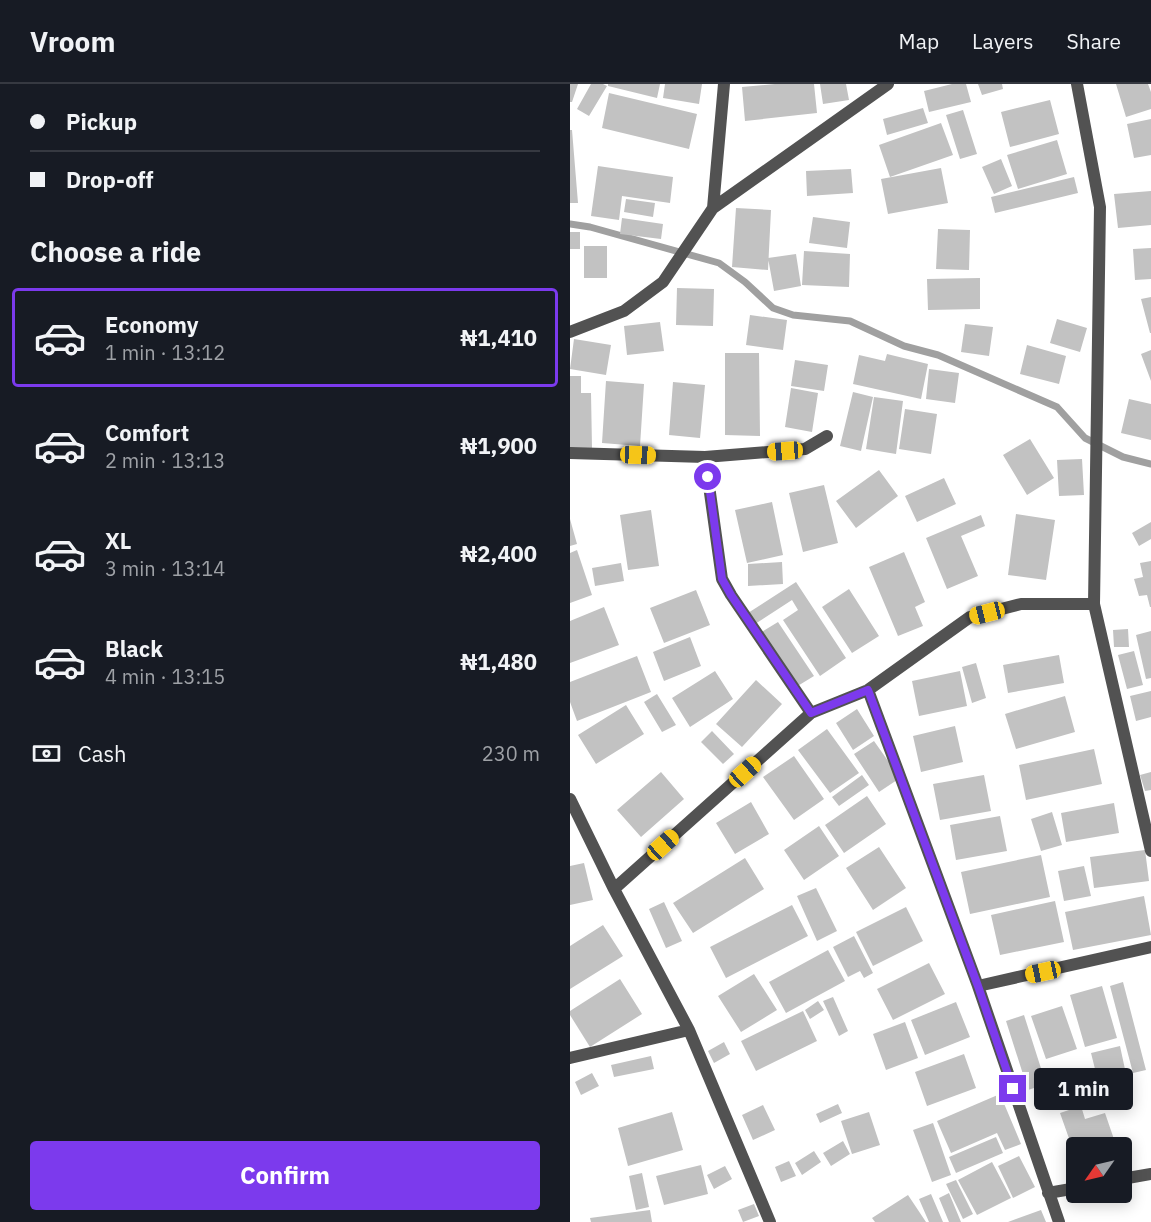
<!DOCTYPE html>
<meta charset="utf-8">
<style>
:root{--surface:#171b24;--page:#242831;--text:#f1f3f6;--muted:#9ea1a6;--line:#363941;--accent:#7c3aed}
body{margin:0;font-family:"IBM Plex Sans",sans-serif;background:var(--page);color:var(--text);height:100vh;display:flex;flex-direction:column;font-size:22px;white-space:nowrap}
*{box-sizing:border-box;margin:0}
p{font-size:20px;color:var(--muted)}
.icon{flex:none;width:33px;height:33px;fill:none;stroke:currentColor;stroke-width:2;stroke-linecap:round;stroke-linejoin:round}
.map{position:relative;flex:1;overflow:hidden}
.side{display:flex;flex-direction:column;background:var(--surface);width:570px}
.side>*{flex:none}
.banner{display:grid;align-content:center;height:132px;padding:0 30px;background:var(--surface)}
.needle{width:39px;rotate:236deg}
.controls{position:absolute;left:496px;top:1053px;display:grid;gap:12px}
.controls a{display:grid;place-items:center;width:66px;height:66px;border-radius:6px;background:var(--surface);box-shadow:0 3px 15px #0003;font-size:30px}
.end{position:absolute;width:27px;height:27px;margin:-14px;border:8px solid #7c3aed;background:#fff;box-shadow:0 0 0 3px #fff}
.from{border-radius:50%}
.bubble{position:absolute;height:42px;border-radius:6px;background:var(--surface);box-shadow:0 3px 15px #0003;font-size:20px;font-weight:800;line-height:42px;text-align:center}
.car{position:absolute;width:18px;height:36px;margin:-18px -9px;border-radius:8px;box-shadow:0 0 4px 2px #0007;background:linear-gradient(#f5c518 24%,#345 0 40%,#f5c518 0 76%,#345 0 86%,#f5c518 0)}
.banner b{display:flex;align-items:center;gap:21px;height:57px;font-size:22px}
.banner b+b{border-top:2px solid var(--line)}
.banner i{width:15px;height:15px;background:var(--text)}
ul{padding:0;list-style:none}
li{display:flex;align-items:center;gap:18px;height:99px;margin:0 12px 9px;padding:0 18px;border:3px solid transparent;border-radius:6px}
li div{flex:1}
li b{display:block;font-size:22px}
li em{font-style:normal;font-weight:800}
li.active{border-color:var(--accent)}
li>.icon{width:54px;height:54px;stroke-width:1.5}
h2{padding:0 30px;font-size:27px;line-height:72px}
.pay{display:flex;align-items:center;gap:15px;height:66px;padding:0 30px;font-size:22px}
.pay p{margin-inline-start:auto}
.action{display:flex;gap:12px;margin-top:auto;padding:12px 30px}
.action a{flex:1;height:69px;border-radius:6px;background:var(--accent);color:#fff;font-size:24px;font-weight:800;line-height:69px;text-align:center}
header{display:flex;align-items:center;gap:36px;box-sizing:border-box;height:84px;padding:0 30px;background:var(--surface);border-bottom:2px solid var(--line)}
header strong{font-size:28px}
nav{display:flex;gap:33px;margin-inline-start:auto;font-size:21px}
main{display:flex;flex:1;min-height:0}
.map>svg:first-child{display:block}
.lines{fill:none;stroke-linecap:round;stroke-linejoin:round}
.stream{stroke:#a0a0a0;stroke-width:7}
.building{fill:#c2c2c2}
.street{stroke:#525252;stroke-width:12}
.route{stroke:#7c3aed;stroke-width:8}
</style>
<header>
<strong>Vroom</strong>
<nav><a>Map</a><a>Layers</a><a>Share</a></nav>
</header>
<main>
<section class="side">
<div class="banner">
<b><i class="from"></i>Pickup</b>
<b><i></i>Drop-off</b>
</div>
<h2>Choose a ride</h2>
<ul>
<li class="active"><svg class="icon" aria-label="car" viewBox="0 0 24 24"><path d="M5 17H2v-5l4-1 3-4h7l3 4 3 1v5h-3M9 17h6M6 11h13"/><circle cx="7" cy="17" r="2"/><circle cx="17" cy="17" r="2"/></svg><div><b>Economy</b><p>1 min · 13:12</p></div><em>₦1,410</em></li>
<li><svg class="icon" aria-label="car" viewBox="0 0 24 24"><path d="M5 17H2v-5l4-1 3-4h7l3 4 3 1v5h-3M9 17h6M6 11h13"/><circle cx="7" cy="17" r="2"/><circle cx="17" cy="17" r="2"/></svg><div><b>Comfort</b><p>2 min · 13:13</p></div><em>₦1,900</em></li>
<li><svg class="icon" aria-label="car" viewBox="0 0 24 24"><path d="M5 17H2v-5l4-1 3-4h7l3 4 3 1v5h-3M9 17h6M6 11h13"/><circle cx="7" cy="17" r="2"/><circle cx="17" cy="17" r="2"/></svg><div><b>XL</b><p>3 min · 13:14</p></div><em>₦2,400</em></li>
<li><svg class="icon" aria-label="car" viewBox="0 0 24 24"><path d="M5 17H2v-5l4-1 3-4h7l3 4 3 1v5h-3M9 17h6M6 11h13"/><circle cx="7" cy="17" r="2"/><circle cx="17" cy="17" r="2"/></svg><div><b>Black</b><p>4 min · 13:15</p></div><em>₦1,480</em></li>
</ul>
<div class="pay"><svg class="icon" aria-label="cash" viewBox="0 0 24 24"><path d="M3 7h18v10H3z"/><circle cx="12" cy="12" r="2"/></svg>Cash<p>230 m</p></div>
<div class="action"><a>Confirm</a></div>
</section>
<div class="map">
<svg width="581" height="1138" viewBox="0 0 581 1138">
<rect width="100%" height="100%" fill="#fff"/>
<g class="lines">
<path class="stream" d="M0 140 20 143 149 179 175 198 203 224 223 231 280 237 334 262 368 271 487 323 515 354 553 373 581 380"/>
</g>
<path class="building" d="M0 0H8L2 18H0Z
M21 0H33L37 2 19 32 7 25Z
M38 0H90L87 14 38 2Z
M95 0H132L129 20 93 14Z
M205 0H244L247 29 175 37 172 3Z
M250 0H276L279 16 253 20Z
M382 0H396L401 18 359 28 354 7Z
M408 0H432L433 5 412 11Z
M546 0H578L581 8V25L556 33Z
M39 9 127 30 119 65 32 44Z
M480 16 489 50 440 63 431 28Z
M353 24 358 39 317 51 313 35Z
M393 26 407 70 390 75 376 31Z
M581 35V71L564 74 557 40Z
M371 39 383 71 320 93 309 61Z
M0 46H2L8 119H0Z
M487 56 497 90 448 105 437 71Z
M431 75 442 102 424 110 412 83Z
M28 82 103 93 100 119 52 112 49 136 21 132Z
M371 84 378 119 318 130 311 95Z
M281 85 283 109 237 112 236 87Z
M504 93 508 109 425 129 421 113Z
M581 107V141L548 144 544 110Z
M56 115 85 119 83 133 54 128Z
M166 124 201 126 198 186 162 183Z
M243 133 280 138 277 164 239 159Z
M52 134 93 140 91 155 50 150Z
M368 145 400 146 399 186 366 185Z
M0 148H10V165H0Z
M14 162H37V194H14Z
M581 164V195L565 196 563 165Z
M234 167 280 170 279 203 232 201Z
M226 170 231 202 204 207 198 174Z
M410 194V225L358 226 357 195Z
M107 204 144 205 143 242 106 241Z
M581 213V249H580L571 215Z
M180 231 217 236 213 266 176 261Z
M487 235 517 244 510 268 480 259Z
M90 238 94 267 57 271 54 242Z
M395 240 423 243 419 272 391 268Z
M4 255 41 261 36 291 0 285Z
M457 261 496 272 489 300 450 290Z
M581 266V297L571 270Z
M155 269H189L190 352 155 351Z
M317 270 358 280 351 315 283 300 289 271 315 277Z
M225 276 258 281 254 307 221 302Z
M359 285 389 289 385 319 356 315Z
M0 292H11V309H21L22 364H0Z
M36 297 74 300 70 362 32 359Z
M103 298 135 301 130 354 99 351Z
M221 304 248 309 242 348 215 343Z
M283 308 303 313 291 367 270 362Z
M304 313 333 317 326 370 296 365Z
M559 315 581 320V356L551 349Z
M335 325 367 330 361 370 329 365Z
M460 355 484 394 457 411 433 371Z
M512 375 514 411 489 412 487 376Z
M309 386 328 412 286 444 266 417Z
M374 394 386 420 347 438 335 412Z
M254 401 268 459 233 468 219 409Z
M202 418 213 471 177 479 165 426Z
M81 426 89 482 58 486 50 431Z
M446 430 485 436 476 496 438 491Z
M411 431 415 442 391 452 408 492 377 505 356 454Z
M0 435 7 460 0 462Z
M581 438V455L569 462 562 449Z
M7 466 22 511 0 519V469Z
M334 468 355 518 345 523 353 542 328 552 299 483Z
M581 477V523H580L577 511 569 512 564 495 573 493 570 479Z
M212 478 213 500 178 502V480Z
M51 479 54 497 25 502 22 484Z
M226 498 276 574 250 592 213 536 228 526 222 516 185 540 178 529Z
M279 505 309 552 282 569 252 523Z
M126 506 140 541 94 559 80 524Z
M34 523 49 561 0 579V537Z
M208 538 244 592 226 603 190 549Z
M558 545 559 563H544L543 546Z
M581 547V594L576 595 566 551Z
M120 553 131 582 94 597 83 568Z
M564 567 573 601 557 605 548 571Z
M489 571 494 599 438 609 433 581Z
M67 572 81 608 7 637 0 618V598Z
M406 579 416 614 402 619 392 583Z
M145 587 163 615 120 643 102 614Z
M390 587 397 622 349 632 342 597Z
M186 596 212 620 172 663 146 640Z
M581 607V633L566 637 560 612Z
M87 610 106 641 92 648 74 618Z
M495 612 505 648 446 665 435 630Z
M56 621 74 650 26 680 8 651Z
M287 625 304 652 283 666 266 639Z
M385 642 393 678 351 688 343 652Z
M257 645 289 689 260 709 228 666Z
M142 647 164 670 153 680 131 658Z
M304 657 330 694 309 708 284 670Z
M524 665 532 700 456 716 449 681Z
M224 672 254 715 224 736 193 693Z
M91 688 114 715 71 753 47 726Z
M581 688V706L575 707 570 691Z
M292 691 299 701 269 722 262 713Z
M414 691 421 727 370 736 363 700Z
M297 712 316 740 274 769 255 741Z
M181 718 199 750 165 770 146 739Z
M544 719 549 749 496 758 491 729Z
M482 728 492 761 471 767 461 735Z
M430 732 437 767 386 776 380 741Z
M249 742 269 772 234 796 214 766Z
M309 763 336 804 303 826 276 784Z
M575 766 579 797 524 804 520 773Z
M471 771 480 813 400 830 391 788Z
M175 774 194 805 123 849 103 819Z
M14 779 23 816 0 821V782Z
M514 782 521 812 494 817 488 787Z
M246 804 267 847 247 857 227 812Z
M574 812 581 851 503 866 495 828Z
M485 817 494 858 430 871 421 831Z
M94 818 112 857 96 864 79 825Z
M222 821 238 852 156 894 140 863Z
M336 823 353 857 303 882 286 848Z
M33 841 53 872 0 905V862Z
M284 852 303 889 294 894 290 887 278 893 263 863Z
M258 866 275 897 216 929 199 898Z
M359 879 375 910 323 936 307 905Z
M184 890 207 926 171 948 148 912Z
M50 895 72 930 20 963 0 931V927Z
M553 898 576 986 563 989 540 902Z
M532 902 547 954 515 963 500 911Z
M263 913 278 947 269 952 253 917Z
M248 917 254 926 240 935 235 926Z
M386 918 400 953 355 971 341 936Z
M492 922 507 965 476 975 461 932Z
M233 927 247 957 186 987 171 957Z
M454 931 476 1000 458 1006 436 937Z
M335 938 348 974 316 986 303 950Z
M154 958 160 970 144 979 138 967Z
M550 962 556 990 528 997 521 969Z
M394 970 406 1004 357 1022 345 988Z
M81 972 84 985 44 993 41 981Z
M22 989 29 1002 11 1011 5 998Z
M430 1010 451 1060 435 1066 427 1049 381 1069 367 1037Z
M268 1020 272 1029 250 1039 246 1030Z
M193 1021 205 1046 183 1056 172 1031Z
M511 1022 515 1035 535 1029 547 1064H507V1077L490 1029Z
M102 1028 113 1066 58 1082 48 1044Z
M299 1028 310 1061 282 1070 271 1037Z
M363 1039 381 1091 362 1098 343 1046Z
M426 1053 433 1069 386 1089 379 1073Z
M273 1057 280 1070 261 1082 253 1069Z
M244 1067 251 1078 232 1091 225 1079Z
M449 1072 465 1103 443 1114 428 1082Z
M219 1077 226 1092 211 1098 205 1083Z
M422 1078 441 1114 407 1131 388 1096Z
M131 1081 138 1110 94 1121 86 1092Z
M155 1082 162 1095 144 1105 137 1091Z
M72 1089 79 1123 66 1126 59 1092Z
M386 1096 403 1130 393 1135 376 1100Z
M379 1109 391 1138H379L369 1114Z
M361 1110 373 1138H359L349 1115Z
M338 1111 356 1138H305L302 1134Z
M184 1120 189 1132 173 1138 168 1126Z
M80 1126 82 1138H21L20 1134Z
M471 1126 476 1138H438Z"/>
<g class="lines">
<path class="street" d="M507 0 530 123 524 520 581 767
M143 124 154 0
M0 248 54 227 93 198 143 124 318 0
M0 369 135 373 235 365 257 352
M135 373 152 495 161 511 241 629
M298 606 408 902 489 1138
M0 715 44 805 119 946 200 1138
M44 805 241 629 298 606 400 533 451 520H524
M408 902 581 863
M0 974 119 946
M552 1095 581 1090
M478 1109 507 1104"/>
</g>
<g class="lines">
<path class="route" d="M138 393 152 495 161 511 241 629 298 606 408 902 443 1005"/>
</g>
</svg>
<div class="controls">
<a><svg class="needle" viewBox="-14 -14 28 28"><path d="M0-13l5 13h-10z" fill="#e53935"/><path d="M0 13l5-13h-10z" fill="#9ea1a6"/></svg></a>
</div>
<i class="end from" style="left:138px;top:393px"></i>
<i class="end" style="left:443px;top:1005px"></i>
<div class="bubble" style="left:464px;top:984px;width:99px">1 min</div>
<i class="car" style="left:215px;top:367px;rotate:266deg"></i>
<i class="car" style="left:68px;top:371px;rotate:92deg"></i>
<i class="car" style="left:417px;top:529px;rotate:256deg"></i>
<i class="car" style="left:175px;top:688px;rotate:48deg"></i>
<i class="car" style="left:93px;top:761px;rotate:48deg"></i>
<i class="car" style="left:473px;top:888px;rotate:258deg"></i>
</div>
</main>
